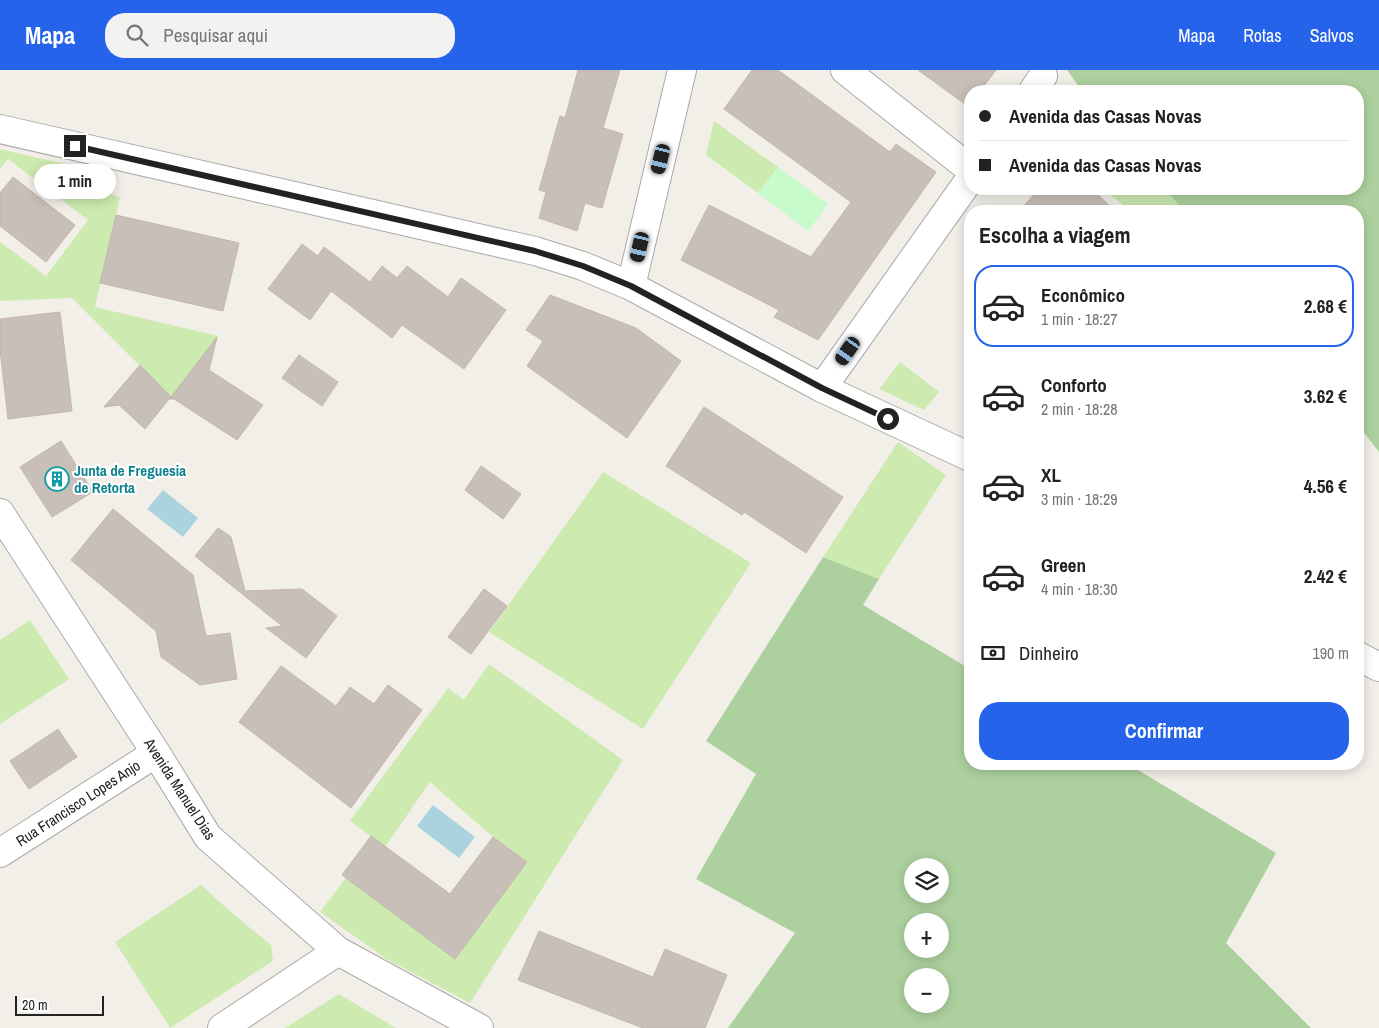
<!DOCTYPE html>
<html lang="pt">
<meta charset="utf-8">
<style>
:root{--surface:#fff;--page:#f2f2f2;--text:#222;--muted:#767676;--line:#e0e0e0;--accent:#2563eb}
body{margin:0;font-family:"Archivo Narrow",sans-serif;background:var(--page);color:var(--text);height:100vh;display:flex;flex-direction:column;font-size:19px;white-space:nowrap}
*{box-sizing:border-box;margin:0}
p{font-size:16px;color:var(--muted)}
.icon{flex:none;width:28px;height:28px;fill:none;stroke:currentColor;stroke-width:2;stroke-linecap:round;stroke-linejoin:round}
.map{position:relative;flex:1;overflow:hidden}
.drawer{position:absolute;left:964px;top:135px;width:400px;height:565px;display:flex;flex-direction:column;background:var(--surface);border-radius:20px;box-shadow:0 2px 12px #0003}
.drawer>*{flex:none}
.guide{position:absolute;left:964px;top:15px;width:400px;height:110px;border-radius:20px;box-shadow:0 2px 12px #0003;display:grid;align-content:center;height:110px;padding:0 15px;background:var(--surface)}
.controls{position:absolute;left:904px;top:788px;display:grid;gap:10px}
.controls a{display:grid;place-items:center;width:45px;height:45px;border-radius:50%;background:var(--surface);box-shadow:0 2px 12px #0003;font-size:25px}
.scale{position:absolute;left:15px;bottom:12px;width:89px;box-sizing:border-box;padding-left:5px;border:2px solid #222;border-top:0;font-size:14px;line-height:18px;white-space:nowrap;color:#222;-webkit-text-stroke:4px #fff;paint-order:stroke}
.end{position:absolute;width:22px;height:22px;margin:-11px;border:6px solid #222;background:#fff;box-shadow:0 0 0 2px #fff}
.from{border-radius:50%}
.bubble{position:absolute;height:35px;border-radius:18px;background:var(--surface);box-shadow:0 2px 12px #0003;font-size:16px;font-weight:800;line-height:35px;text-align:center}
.car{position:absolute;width:15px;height:30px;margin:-15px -8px;border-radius:6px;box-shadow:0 0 4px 1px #0007;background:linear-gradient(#222 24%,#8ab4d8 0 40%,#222 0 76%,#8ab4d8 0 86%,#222 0)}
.guide b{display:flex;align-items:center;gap:18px;height:48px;font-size:19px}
.guide b+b{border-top:1px solid var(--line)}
.guide i{width:12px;height:12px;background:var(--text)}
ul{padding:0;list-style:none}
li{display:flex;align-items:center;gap:15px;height:82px;margin:0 10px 8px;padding:0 5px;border:2px solid transparent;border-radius:20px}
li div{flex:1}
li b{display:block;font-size:19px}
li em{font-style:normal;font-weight:800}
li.selected{border-color:var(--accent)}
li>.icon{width:45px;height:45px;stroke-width:1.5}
h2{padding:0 15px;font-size:22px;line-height:60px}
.pay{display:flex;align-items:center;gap:12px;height:55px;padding:0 15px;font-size:19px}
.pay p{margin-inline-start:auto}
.cta{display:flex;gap:10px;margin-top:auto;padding:10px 15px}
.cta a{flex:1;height:58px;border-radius:20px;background:var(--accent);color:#fff;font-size:20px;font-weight:800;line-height:58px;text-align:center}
header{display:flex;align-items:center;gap:30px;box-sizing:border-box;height:70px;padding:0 25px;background:var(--accent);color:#fff}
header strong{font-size:24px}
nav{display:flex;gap:28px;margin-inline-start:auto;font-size:18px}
.search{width:350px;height:45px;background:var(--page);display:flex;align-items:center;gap:12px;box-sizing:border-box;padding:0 18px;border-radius:20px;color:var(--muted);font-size:19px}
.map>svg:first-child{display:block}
.grass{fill:#cdebb0}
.forest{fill:#add19e;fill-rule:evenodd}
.park{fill:#c8facc}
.water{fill:#aad3df}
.building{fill:#c7bfb8;stroke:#c4b6ab}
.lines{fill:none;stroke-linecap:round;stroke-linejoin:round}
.minor-casing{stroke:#a9a9a9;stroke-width:30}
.tertiary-casing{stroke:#a9a9a9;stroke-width:30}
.minor{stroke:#fff;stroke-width:28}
.tertiary{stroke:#fff;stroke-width:28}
.route{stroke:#222;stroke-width:6}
.labels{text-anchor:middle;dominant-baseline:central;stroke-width:4;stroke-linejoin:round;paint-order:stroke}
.culture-label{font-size:15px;font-weight:bold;fill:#0d838f;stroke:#fff;text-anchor:start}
.street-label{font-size:15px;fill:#222;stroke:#fff}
</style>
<header>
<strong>Mapa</strong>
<div class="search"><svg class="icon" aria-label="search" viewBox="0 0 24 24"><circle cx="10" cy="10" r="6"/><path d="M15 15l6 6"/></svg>Pesquisar aqui</div>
<nav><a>Mapa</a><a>Rotas</a><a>Salvos</a></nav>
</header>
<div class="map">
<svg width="1379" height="958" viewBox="0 0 1379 958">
<rect width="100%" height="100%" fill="#f2efe9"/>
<path class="grass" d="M714 51 778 97 758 123 706 85Z
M0 79 116 106 111 124 120 127 95 237 218 266 171 327 72 228 0 231V172L46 206 88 150 8 89 0 99Z
M1092 119H1165L1184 141H1127C1121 130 1106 121 1094 121Z
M900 292 939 322 924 340 879 319Z
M898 372 946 405 879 509 823 487Z
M603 402 751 493 643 659 489 562Z
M30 550 69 609 0 654V570Z
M489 594 623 690 470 933 388 890 320 842 346 808 455 889 527 792 493 767 430 712 385 777 350 751 448 618 464 630Z
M201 815 232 843 271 875 273 891 170 958 115 872Z
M339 924 396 958H285Z"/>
<path class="forest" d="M1067 0H1379V382L1358 355V141H1184L1165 119H1358V21H1082Z
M823 487 879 509 863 535 970 599V694H1128L1276 783 1226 873 1311 958H728L795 863 696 809 756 704 706 671ZM912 796H940V824H912ZM912 851H940V879H912ZM912 906H940V934H912Z"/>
<path class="park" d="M778 97 828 134 808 161 758 123Z"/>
<path class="water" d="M163 420 198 448 183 467 147 439Z
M433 735 475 767 459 788 417 756Z"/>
<path class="building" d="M578 0H620L603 58 623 64 602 138 585 133 577 161 539 148 546 122 539 120 560 46 565 48Z
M752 0H778L890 82 896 74 936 102 818 270 774 247 779 240 681 190 709 135 811 187 851 132 724 39Z
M918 0H996L980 21H970L969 37Z
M13 107 75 155 46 192 0 156V123Z
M1039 119H1092L1115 141H1019Z
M116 145 239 173 223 241 100 213Z
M302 174 318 186 324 177 370 212 382 196 397 208 407 196 448 227 461 208 506 240 464 299 402 255 392 268 331 221 310 250 268 219Z
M550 225 636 258 681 291 627 368 527 296 543 271 526 260Z
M60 242 72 341 8 349 0 280V249Z
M217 267 209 300 263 335 237 370 171 327Z
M299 285 338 312 322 336 282 308Z
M140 295 173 329H169L145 359 119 335 104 337Z
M704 337 843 427 806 483 744 442 742 445 666 396Z
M61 371 93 422 52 447 20 397Z
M481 396 521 424 503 449 465 420Z
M113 439 193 505 206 566 230 563 237 609 200 615 161 587 156 561 71 490Z
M218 458 231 467 245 521 302 519 337 546 306 588 266 558 282 556 195 486Z
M484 519 507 536 471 584 448 567Z
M281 596 336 636 350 617 374 634 388 615 422 640 351 738 239 652Z
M58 659 77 687 29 719 10 691Z
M371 766 450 824 493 767 527 792 455 889 342 805Z
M539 861 653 907 665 879 727 905 705 958H643L518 910Z"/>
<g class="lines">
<g class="minor-casing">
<path id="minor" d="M845 0 970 99
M1033 21 1043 6
M631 216 682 0
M822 318 970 109
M0 443 156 683 208 767 338 881 479 958
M0 783 156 683
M222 958 338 881"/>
</g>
<g class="tertiary-casing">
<path id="tertiary" d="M0 59 535 181 583 196 631 216 822 318 970 387
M1358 586 1379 597"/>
</g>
<use href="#minor" class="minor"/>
<use href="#tertiary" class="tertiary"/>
</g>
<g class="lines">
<path class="route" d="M75 76 535 181 583 196 631 216 822 318 888 349"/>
</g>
<defs>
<g id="building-ring" transform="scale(1.25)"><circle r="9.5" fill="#fff" stroke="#0f9aa8" stroke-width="1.5"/><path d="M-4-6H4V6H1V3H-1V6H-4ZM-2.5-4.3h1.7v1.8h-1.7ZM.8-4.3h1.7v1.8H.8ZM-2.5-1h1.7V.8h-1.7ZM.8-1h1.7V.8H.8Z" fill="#0f9aa8"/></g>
</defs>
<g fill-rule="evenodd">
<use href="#building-ring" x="57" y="409"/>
</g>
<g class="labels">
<g class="culture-label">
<text x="74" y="400">Junta de Freguesia<tspan x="74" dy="17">de Retorta</tspan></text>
</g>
<g class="street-label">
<text transform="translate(180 719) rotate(57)">Avenida Manuel Dias</text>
<text transform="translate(78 733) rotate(-33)">Rua Francisco Lopes Anjo</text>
</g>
</g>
</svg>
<div class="controls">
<a><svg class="icon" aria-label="layers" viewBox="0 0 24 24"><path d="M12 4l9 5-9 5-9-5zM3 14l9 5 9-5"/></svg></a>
<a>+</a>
<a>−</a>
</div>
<div class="scale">20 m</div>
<i class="end from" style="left:888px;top:349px"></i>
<i class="end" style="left:75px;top:76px"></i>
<div class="bubble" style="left:34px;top:94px;width:82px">1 min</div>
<i class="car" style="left:661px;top:89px;rotate:194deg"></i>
<i class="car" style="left:640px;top:177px;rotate:193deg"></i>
<i class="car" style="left:848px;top:281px;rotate:215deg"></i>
<div class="guide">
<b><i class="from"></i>Avenida das Casas Novas</b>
<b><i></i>Avenida das Casas Novas</b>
</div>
<section class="drawer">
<h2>Escolha a viagem</h2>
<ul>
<li class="selected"><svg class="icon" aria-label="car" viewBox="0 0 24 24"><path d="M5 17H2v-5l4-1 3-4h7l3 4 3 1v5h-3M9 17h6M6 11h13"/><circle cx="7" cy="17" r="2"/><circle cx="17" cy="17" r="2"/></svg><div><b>Econômico</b><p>1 min · 18:27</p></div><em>2.68 €</em></li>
<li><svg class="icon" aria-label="car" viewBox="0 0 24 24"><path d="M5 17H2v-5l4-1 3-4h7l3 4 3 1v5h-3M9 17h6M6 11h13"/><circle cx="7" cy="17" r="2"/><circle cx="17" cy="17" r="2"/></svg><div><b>Conforto</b><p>2 min · 18:28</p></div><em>3.62 €</em></li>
<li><svg class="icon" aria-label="car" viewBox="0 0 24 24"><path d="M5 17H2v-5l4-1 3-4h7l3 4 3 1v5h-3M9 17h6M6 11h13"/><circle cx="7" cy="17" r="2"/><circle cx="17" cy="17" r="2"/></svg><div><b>XL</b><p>3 min · 18:29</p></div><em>4.56 €</em></li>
<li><svg class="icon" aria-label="car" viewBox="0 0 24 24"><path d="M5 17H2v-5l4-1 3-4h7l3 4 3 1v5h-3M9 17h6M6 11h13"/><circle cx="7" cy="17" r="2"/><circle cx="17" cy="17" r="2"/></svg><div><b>Green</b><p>4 min · 18:30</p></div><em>2.42 €</em></li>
</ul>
<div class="pay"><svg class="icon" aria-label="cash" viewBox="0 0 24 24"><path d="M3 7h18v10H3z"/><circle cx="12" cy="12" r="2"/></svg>Dinheiro<p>190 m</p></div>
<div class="cta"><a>Confirmar</a></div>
</section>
</div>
